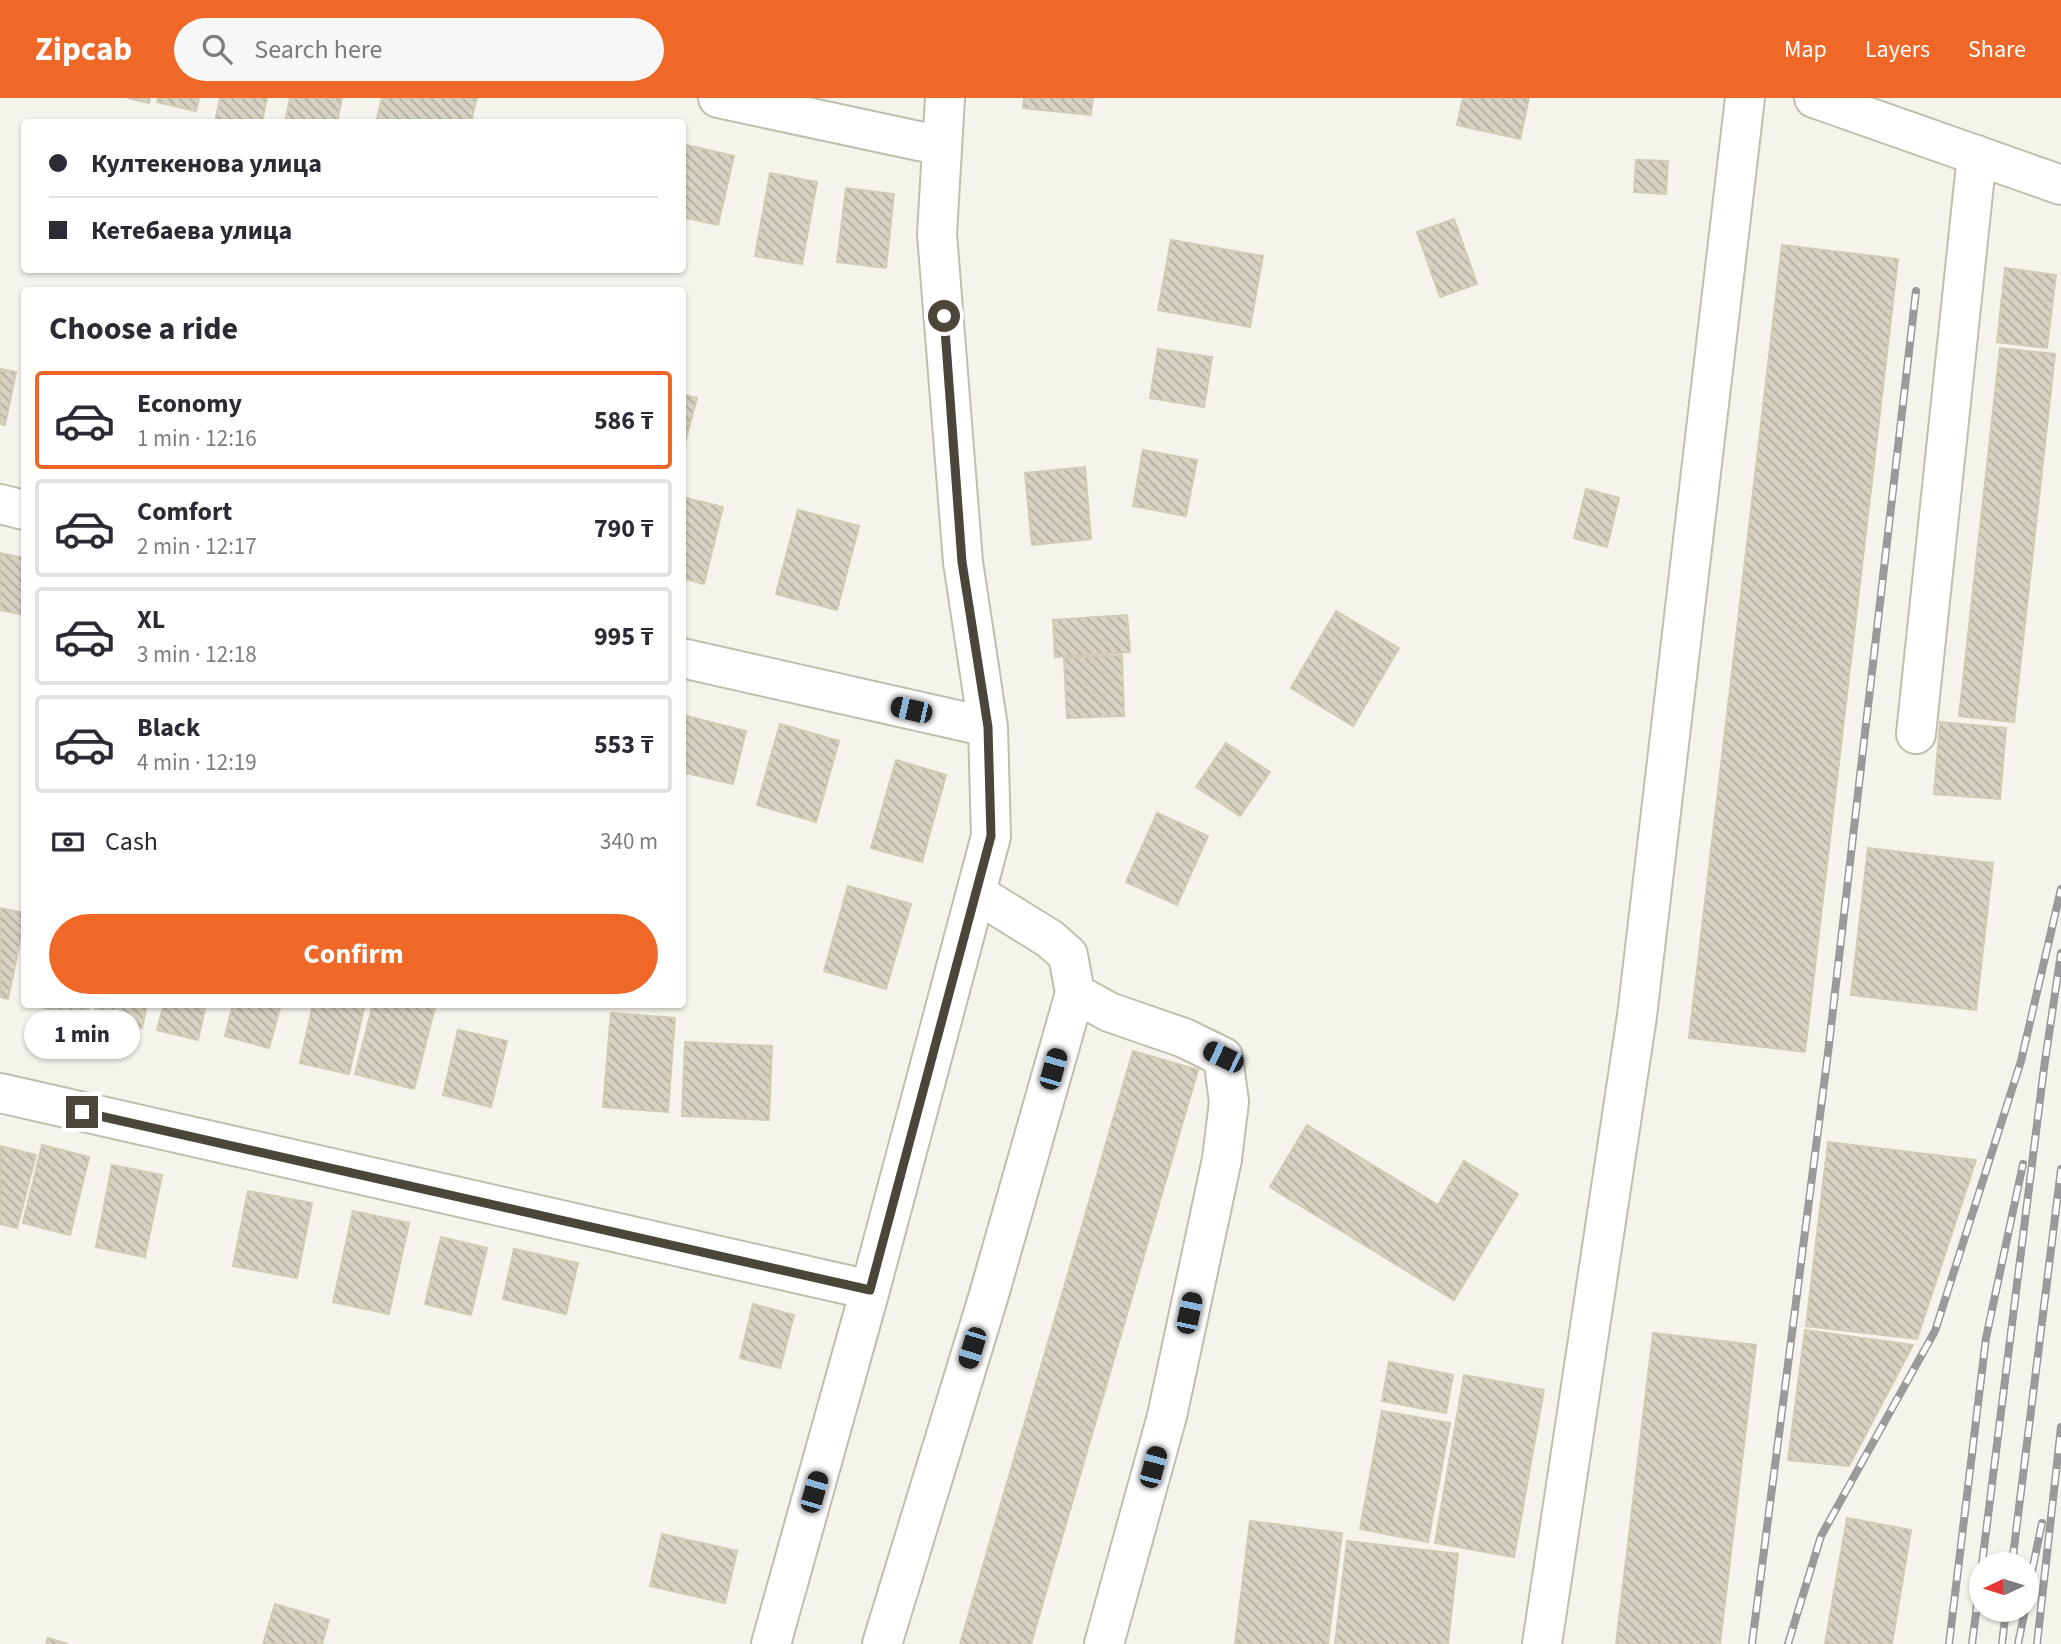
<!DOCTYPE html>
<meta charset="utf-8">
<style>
:root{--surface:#fff;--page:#f7f7f7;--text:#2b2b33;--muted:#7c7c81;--line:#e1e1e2;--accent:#f06828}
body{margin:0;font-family:"Source Sans 3",sans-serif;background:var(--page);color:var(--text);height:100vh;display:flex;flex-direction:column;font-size:26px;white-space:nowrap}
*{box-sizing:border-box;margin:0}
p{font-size:23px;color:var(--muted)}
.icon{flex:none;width:38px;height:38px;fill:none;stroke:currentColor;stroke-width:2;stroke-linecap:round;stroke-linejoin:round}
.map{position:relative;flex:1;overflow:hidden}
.panel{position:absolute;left:21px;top:189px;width:665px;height:721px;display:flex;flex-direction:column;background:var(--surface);border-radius:7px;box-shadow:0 2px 5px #0004}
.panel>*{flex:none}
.hud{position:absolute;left:21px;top:21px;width:665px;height:154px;border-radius:7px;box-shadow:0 2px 5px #0004;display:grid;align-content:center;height:154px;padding:0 28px;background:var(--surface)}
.needle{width:46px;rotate:266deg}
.buttons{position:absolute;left:1969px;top:1454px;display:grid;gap:14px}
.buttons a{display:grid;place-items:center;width:70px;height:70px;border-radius:50%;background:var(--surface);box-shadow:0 2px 5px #0004;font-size:35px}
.end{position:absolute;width:32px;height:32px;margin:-16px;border:9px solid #4a463a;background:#fff;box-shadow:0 0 0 4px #fff}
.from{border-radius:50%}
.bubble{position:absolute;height:49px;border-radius:24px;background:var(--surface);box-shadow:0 2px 5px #0004;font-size:23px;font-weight:700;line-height:49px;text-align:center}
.car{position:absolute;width:21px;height:42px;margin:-21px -10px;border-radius:9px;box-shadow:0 0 5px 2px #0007;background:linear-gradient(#222 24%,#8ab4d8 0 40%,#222 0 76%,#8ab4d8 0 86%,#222 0)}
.hud b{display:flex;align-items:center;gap:24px;height:66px;font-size:26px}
.hud b+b{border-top:2px solid var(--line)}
.hud i{width:18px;height:18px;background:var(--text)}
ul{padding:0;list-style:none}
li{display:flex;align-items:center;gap:21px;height:98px;margin:0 14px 10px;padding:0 14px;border:4px solid var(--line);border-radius:7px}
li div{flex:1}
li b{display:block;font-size:26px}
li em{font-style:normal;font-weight:700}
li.active{border-color:var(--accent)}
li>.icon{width:63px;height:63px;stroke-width:1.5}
h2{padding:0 28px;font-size:32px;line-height:84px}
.pay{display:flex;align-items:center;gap:18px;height:77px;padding:0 28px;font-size:26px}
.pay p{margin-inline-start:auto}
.cta{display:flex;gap:14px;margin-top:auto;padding:14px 28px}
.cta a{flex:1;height:80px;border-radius:42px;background:var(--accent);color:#fff;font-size:28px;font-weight:700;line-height:80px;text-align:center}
header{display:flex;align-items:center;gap:42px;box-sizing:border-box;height:98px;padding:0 35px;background:var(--accent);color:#fff}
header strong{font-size:33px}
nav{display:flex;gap:38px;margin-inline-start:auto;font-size:24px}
.search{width:490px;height:63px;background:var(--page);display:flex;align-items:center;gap:18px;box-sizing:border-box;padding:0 24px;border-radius:38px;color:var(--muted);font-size:26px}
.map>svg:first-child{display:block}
.building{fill:url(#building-back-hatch);stroke:#d1cbb5;stroke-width:2}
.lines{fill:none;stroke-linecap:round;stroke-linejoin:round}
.minor-casing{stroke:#c1beaf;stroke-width:42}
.minor{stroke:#fff;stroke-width:38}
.rail-casing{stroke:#9a9a9a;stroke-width:8}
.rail{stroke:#fff;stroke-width:5;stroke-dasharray:16;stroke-linecap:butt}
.route{stroke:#4a463a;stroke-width:9}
</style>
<header>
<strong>Zipcab</strong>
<div class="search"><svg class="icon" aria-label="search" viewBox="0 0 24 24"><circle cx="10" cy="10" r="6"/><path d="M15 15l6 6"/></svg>Search here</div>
<nav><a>Map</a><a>Layers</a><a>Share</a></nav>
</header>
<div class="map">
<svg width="2061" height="1546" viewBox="0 0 2061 1546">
<defs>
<pattern id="building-back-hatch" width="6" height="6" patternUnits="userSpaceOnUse" patternTransform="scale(1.75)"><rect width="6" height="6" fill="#d7d2c2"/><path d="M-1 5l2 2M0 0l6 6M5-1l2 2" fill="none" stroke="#b0ac9f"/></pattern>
</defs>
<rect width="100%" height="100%" fill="#f5f4ec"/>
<path class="building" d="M128 0H150L149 5Z
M158 0H199L196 13 157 4Z
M220 0H267L262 24H215Z
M290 0H342L337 24H285Z
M382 0H477L471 24H376Z
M1024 0H1093L1091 17 1023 10Z
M1463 0H1529L1520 41 1457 27Z
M682 46 734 58 718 127 682 119Z
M1636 62 1668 63 1666 96 1634 94Z
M770 75 817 84 802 166 755 158Z
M846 90 894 96 886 170 837 164Z
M1454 121 1477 186 1440 199 1417 134Z
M1171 142 1263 158 1250 229 1158 212Z
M1782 147 1898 161 1805 954 1689 940Z
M2005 170 2056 177 2047 250 1997 244Z
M2000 250 2055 256 2014 624 1959 618Z
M1158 251 1212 259 1204 309 1150 300Z
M0 271 16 274 5 327 0 326Z
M682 296 697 300 682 356Z
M1143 352 1197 362 1186 418 1133 408Z
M1085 369 1091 441 1032 447 1025 375Z
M1586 391 1619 400 1607 449 1574 440Z
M682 399 723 409 704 486 682 480Z
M798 412 859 428 837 512 776 496Z
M0 455 24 460V517L0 512Z
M1336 513 1399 550 1353 628 1291 590Z
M1127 517 1130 554 1055 559 1053 522Z
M1122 557 1124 618 1067 620 1064 560Z
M682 617 746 633 733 686 682 674Z
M1940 624 2006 630 2000 701 1934 696Z
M780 626 839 643 816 724 757 707Z
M1226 645 1270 674 1240 718 1196 689Z
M896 662 946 677 922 764 871 750Z
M1157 715 1208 738 1177 807 1126 784Z
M1868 750 1993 765 1976 912 1851 897Z
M848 788 911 806 886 891 824 873Z
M0 810 24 815V825L8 901 0 899Z
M43 906H89L87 919 43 910Z
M96 906H147L142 930 94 919Z
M164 906H206L198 942 157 932Z
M233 906H281L269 950 225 938Z
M313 906H365L349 976 300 965Z
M373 906H425L435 909 414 991 355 976Z
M611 915 675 920 668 1014 603 1009Z
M458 932 507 943 491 1009 443 997Z
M685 944 772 948 769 1022 682 1018Z
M1133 953 1198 972 1031 1546H960Z
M1307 1027 1438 1107 1464 1063 1518 1096 1454 1202 1270 1089Z
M1828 1044 1976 1062 1917 1241 1806 1228Z
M42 1047 89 1059 70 1137 23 1125Z
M0 1048 36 1057 17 1130 0 1126Z
M112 1067 162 1077 145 1159 96 1149Z
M248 1093 312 1105 297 1180 233 1168Z
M353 1113 409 1125 389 1216 333 1204Z
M441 1139 487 1150 471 1217 425 1206Z
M514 1151 578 1165 566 1216 503 1201Z
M753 1206 794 1217 780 1270 740 1260Z
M1805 1232 1913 1247 1849 1368 1788 1362Z
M1653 1235 1756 1247 1720 1546H1616Z
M1389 1264 1453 1277 1446 1315 1382 1303Z
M1464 1277 1544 1292 1514 1459 1435 1445Z
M1382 1313 1450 1325 1428 1444 1360 1431Z
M1847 1420 1911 1432 1892 1546H1825Z
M1250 1423 1342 1435 1328 1546H1235Z
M662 1436 737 1453 725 1505 650 1488Z
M1347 1443 1458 1456 1448 1546H1335Z
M275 1506 329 1522 322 1546H263Z
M48 1540 68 1546H46Z"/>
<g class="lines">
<g class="minor-casing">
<path id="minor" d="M718 0 942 48
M1814 0 2061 87
M0 406 24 412
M682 560 988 629
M1916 636 1977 57
M976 795 1050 841 1068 857 1075 895 1109 914 1184 940 1223 959 1229 1004 1222 1061 1167 1318 1104 1546
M0 995 870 1192
M771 1546 870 1192 991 738 988 629 963 464 937 136 945 0
M882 1546 988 1200 1075 895
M1542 1546 1637 918 1745 0"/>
</g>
<use href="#minor" class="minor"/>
<g class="rail-casing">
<path id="rail" d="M1982 1466 2044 970 2061 855
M2012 1466 2061 1071
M2026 1502 2042 1425
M1752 1546 1828 955 1916 193
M1788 1546 1821 1438 1935 1233 2021 963 2061 791
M1949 1546 1986 1240 2023 1066
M1972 1546 1981 1476
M2002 1546 2006 1512
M2018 1546 2025 1512
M2037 1546 2061 1329"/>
</g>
<use href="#rail" class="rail"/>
</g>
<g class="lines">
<path class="route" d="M82 1014 870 1192 991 738 988 629 962 464 944 218"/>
</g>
</svg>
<div class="buttons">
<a><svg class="needle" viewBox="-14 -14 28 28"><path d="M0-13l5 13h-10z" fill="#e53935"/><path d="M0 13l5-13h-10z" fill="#7c7c81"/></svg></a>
</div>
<i class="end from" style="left:944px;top:218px"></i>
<i class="end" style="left:82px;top:1014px"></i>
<div class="bubble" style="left:24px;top:912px;width:116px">1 min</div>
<i class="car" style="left:911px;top:612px;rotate:283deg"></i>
<i class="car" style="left:1223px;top:959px;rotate:296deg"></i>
<i class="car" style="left:1053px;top:971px;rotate:16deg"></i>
<i class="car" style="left:1189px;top:1215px;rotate:12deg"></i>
<i class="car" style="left:972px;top:1250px;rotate:197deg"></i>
<i class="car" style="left:1153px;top:1369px;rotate:15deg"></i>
<i class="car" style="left:814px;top:1394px;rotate:16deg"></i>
<div class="hud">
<b><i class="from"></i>Култекенова улица</b>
<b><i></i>Кетебаева улица</b>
</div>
<section class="panel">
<h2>Choose a ride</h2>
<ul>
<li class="active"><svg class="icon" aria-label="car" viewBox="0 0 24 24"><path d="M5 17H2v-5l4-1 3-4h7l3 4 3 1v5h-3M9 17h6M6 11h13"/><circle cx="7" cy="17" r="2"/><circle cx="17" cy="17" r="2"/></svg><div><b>Economy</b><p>1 min · 12:16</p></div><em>586 ₸</em></li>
<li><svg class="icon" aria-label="car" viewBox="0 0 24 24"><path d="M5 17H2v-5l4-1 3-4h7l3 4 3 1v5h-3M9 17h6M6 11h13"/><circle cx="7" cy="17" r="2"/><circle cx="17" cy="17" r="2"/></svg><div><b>Comfort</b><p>2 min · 12:17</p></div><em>790 ₸</em></li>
<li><svg class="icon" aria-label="car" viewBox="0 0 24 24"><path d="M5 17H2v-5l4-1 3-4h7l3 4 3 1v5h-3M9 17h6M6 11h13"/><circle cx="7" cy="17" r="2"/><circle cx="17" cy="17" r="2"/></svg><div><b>XL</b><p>3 min · 12:18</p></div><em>995 ₸</em></li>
<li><svg class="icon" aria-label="car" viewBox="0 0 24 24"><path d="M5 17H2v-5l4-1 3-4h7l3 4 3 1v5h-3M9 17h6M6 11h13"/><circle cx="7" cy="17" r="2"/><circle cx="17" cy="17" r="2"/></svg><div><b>Black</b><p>4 min · 12:19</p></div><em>553 ₸</em></li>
</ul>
<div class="pay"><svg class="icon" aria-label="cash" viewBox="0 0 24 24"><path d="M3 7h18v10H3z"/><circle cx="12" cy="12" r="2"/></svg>Cash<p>340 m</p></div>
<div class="cta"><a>Confirm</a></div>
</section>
</div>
